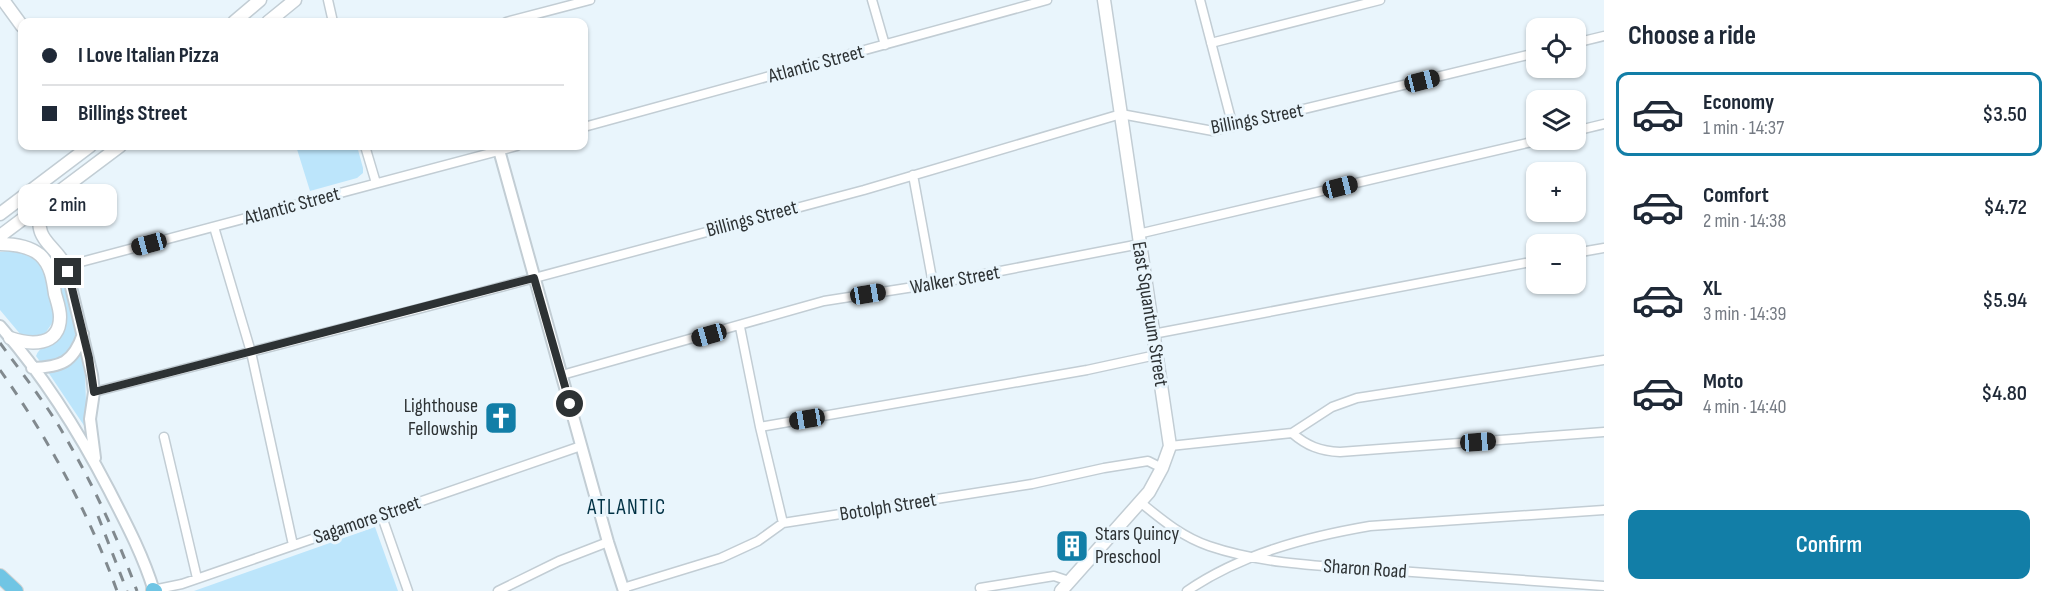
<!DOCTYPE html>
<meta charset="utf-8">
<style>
:root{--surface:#fff;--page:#f2f2f3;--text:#1f2937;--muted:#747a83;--line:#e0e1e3;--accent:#127ea7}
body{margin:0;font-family:"Sofia Sans Condensed",sans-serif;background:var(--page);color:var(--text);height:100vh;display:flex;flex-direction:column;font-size:22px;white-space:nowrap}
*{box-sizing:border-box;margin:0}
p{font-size:20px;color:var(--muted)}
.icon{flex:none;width:33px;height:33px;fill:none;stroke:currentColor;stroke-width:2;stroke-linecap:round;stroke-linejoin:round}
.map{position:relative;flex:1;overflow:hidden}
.sheet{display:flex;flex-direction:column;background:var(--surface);width:450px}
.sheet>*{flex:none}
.banner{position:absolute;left:18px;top:18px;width:570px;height:132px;border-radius:12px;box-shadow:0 2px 4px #0004;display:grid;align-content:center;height:132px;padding:0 24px;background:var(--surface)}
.controls{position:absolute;left:1526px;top:18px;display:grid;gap:12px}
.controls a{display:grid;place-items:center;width:60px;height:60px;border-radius:12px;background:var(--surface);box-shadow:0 2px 4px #0004;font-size:30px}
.end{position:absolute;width:27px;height:27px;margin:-14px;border:8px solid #2d3234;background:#fff;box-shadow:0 0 0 3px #fff}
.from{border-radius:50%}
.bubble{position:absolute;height:42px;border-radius:12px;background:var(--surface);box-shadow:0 2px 4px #0004;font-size:20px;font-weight:600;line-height:42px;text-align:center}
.car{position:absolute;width:18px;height:36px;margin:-18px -9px;border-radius:8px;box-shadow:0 0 4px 2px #0007;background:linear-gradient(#222 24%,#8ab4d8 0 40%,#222 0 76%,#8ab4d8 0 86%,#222 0)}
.banner b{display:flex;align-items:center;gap:21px;height:57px;font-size:22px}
.banner b+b{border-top:2px solid var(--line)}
.banner i{width:15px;height:15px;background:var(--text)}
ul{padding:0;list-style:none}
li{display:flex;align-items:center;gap:18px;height:84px;margin:0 12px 9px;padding:0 12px;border:3px solid transparent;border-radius:12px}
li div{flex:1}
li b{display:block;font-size:22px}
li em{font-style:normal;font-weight:600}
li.selected{border-color:var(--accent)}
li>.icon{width:54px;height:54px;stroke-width:1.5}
h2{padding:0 24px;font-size:27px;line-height:72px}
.button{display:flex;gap:12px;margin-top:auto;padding:12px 24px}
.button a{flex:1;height:69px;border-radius:12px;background:var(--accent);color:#fff;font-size:24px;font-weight:600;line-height:69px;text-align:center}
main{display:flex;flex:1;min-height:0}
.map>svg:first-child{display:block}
.green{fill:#bce5fb}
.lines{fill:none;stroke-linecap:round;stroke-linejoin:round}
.minor-casing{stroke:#c2cdd4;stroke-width:11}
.tertiary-casing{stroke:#c2cdd4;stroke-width:14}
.secondary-casing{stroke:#c2cdd4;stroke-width:15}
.primary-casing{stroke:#d1d2d2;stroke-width:16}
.minor{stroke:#fff;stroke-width:8}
.tertiary{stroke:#fff;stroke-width:10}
.secondary{stroke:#fff;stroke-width:12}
.primary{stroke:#70c5e4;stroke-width:14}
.rail{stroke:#81898e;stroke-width:3;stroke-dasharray:10 10;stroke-linecap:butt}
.route{stroke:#2d3234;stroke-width:8}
.labels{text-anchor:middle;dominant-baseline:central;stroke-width:6;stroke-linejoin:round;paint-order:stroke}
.street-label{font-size:20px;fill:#2d3234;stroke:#e9f5fc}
.poi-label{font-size:20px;fill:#2d3234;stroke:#e9f5fc;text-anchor:end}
.neighbourhood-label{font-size:21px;letter-spacing:1.5px;fill:#003144;stroke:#e9f5fc}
</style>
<main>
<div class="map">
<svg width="1604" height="591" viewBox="0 0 1604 591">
<rect width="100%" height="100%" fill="#e9f5fc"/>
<path class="green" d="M296 146H357L363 168V173L357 178 310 191Z
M8 251C51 255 49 284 55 319L44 335 36 338 25 337 21 335 0 310V252Z
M61 274C69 311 97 356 41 363L36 356C39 346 51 345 59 337L57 275Z
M80 351 85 375 87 430 48 372C63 369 70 363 80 351Z
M375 527 398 591H194Z"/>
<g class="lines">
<g class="minor-casing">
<path id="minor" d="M328 0 333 22
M872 0 885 45
M1200 0 1233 127
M506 22 590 0
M1211 43 1380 0
M1575 43 1604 36
M584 127 1047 0
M1575 131 1604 124
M365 146 376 183
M913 175 933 284
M214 227 251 352 293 545
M1138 234 1540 140
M1575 253 1604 248
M66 266 517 146
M740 327 760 427 783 523
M1153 334 1536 261
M562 375 824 301 933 284 1140 244
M94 392 422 308 864 190 1121 114 1213 131 1536 53
M760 427 1087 370 1156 355
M1292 433C1307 446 1320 451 1340 452L1604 432
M164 437 197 578
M1170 446 1292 433 1332 407 1357 398 1604 360
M1140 502C1161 519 1182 537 1209 546 1265 565 1326 566 1385 570 1458 576 1531 581 1604 586
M381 514 408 591
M623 588 721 558 758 541 783 523 1032 484 1104 468 1148 461 1162 468
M980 588 1054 576 1069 581
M153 590 182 584 581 446
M498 591 559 561 608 542
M1187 591C1241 554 1306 537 1370 526L1604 510"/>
</g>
<g class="tertiary-casing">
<path id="tertiary" d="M499 150 608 542 624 591
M66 266 92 375 94 392 90 419 95 458
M0 326C43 375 79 432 109 490 126 523 143 555 154 591
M32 368C61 367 73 363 83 334"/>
</g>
<g class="secondary-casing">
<path id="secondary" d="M3 0 22 26
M234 22 260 0
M268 22 295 0
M40 207C35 242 50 240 66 266
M0 214 90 146
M0 236 120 146
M0 244C14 244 29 246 40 255 51 265 53 280 55 294 57 301 60 309 60 317 60 347 30 345 10 338
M1061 591 1149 492 1162 468 1170 446 1104 0"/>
</g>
<g class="primary-casing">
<path id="primary" d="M0 576 16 591
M153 590 155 591"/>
</g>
<use href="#minor" class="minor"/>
<use href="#tertiary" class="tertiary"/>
<use href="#secondary" class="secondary"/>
<use href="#primary" class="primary"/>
<path class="rail" d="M0 343C21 372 45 402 63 433 93 484 117 536 137 591
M0 370C48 438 89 513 117 591
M98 516 127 591"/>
</g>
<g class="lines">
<path class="route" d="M68 272 89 358 94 392 534 278 570 404"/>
</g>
<defs>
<g id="church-square" transform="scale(1.725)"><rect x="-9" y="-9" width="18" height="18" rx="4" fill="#127ea7" stroke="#e9f5fc"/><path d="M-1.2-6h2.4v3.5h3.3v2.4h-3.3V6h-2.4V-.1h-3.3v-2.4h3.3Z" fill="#fff"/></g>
<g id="building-square" transform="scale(1.725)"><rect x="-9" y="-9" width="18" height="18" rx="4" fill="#127ea7" stroke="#e9f5fc"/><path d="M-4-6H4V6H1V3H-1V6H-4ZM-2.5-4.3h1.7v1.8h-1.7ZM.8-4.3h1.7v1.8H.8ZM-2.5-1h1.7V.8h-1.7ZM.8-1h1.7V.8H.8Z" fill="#fff"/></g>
</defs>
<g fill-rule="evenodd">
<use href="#church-square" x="501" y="418"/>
<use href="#building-square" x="1072" y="546"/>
</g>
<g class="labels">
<g class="street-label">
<text transform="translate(816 64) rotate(-15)">Atlantic Street</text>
<text transform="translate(1257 119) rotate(-11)">Billings Street</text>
<text transform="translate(292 206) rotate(-15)">Atlantic Street</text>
<text transform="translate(752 219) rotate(-15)">Billings Street</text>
<text transform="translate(955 280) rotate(-10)">Walker Street</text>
<text transform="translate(1150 314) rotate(81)">East Squantum Street</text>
<text transform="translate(888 507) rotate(-9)">Botolph Street</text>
<text transform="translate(367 520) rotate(-19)">Sagamore Street</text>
<text transform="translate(1365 569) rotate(4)">Sharon Road</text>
</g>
<g class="poi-label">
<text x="478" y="406">Lighthouse<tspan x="478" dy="23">Fellowship</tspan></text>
<text x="1095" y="534" text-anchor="start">Stars Quincy<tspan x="1095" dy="23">Preschool</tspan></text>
</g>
<g class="neighbourhood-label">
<text x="627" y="507">ATLANTIC</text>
</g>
</g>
</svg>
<div class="controls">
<a><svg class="icon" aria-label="locate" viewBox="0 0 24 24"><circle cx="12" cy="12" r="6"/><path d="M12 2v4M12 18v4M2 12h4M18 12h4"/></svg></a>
<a><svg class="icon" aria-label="layers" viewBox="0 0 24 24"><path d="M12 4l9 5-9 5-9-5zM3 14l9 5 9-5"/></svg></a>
<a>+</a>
<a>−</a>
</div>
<i class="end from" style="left:570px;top:404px"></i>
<i class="end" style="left:68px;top:272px"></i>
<div class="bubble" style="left:18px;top:184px;width:99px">2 min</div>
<i class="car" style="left:1422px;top:81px;rotate:76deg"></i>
<i class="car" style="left:1340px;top:187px;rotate:76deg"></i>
<i class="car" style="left:149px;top:244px;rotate:255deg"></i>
<i class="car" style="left:868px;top:294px;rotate:81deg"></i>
<i class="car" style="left:709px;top:335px;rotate:254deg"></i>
<i class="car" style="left:807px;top:419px;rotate:260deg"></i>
<i class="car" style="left:1478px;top:442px;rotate:86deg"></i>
<div class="banner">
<b><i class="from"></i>I Love Italian Pizza</b>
<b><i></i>Billings Street</b>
</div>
</div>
<section class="sheet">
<h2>Choose a ride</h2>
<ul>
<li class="selected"><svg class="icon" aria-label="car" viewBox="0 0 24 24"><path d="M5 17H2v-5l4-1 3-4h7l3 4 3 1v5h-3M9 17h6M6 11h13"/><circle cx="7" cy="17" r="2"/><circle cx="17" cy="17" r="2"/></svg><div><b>Economy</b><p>1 min · 14:37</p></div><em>$3.50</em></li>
<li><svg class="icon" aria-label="car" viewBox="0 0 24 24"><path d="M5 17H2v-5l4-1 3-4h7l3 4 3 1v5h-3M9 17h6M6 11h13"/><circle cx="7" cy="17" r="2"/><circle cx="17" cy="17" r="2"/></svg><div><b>Comfort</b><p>2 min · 14:38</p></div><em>$4.72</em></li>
<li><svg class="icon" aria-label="car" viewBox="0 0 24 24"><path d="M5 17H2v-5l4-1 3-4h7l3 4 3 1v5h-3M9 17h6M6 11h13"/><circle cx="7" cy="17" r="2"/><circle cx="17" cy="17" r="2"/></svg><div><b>XL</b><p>3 min · 14:39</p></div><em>$5.94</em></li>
<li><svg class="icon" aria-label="car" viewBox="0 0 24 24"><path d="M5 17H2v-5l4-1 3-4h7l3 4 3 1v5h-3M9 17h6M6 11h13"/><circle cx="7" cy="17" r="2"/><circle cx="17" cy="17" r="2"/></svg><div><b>Moto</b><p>4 min · 14:40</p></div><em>$4.80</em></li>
</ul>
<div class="button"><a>Confirm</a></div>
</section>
</main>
